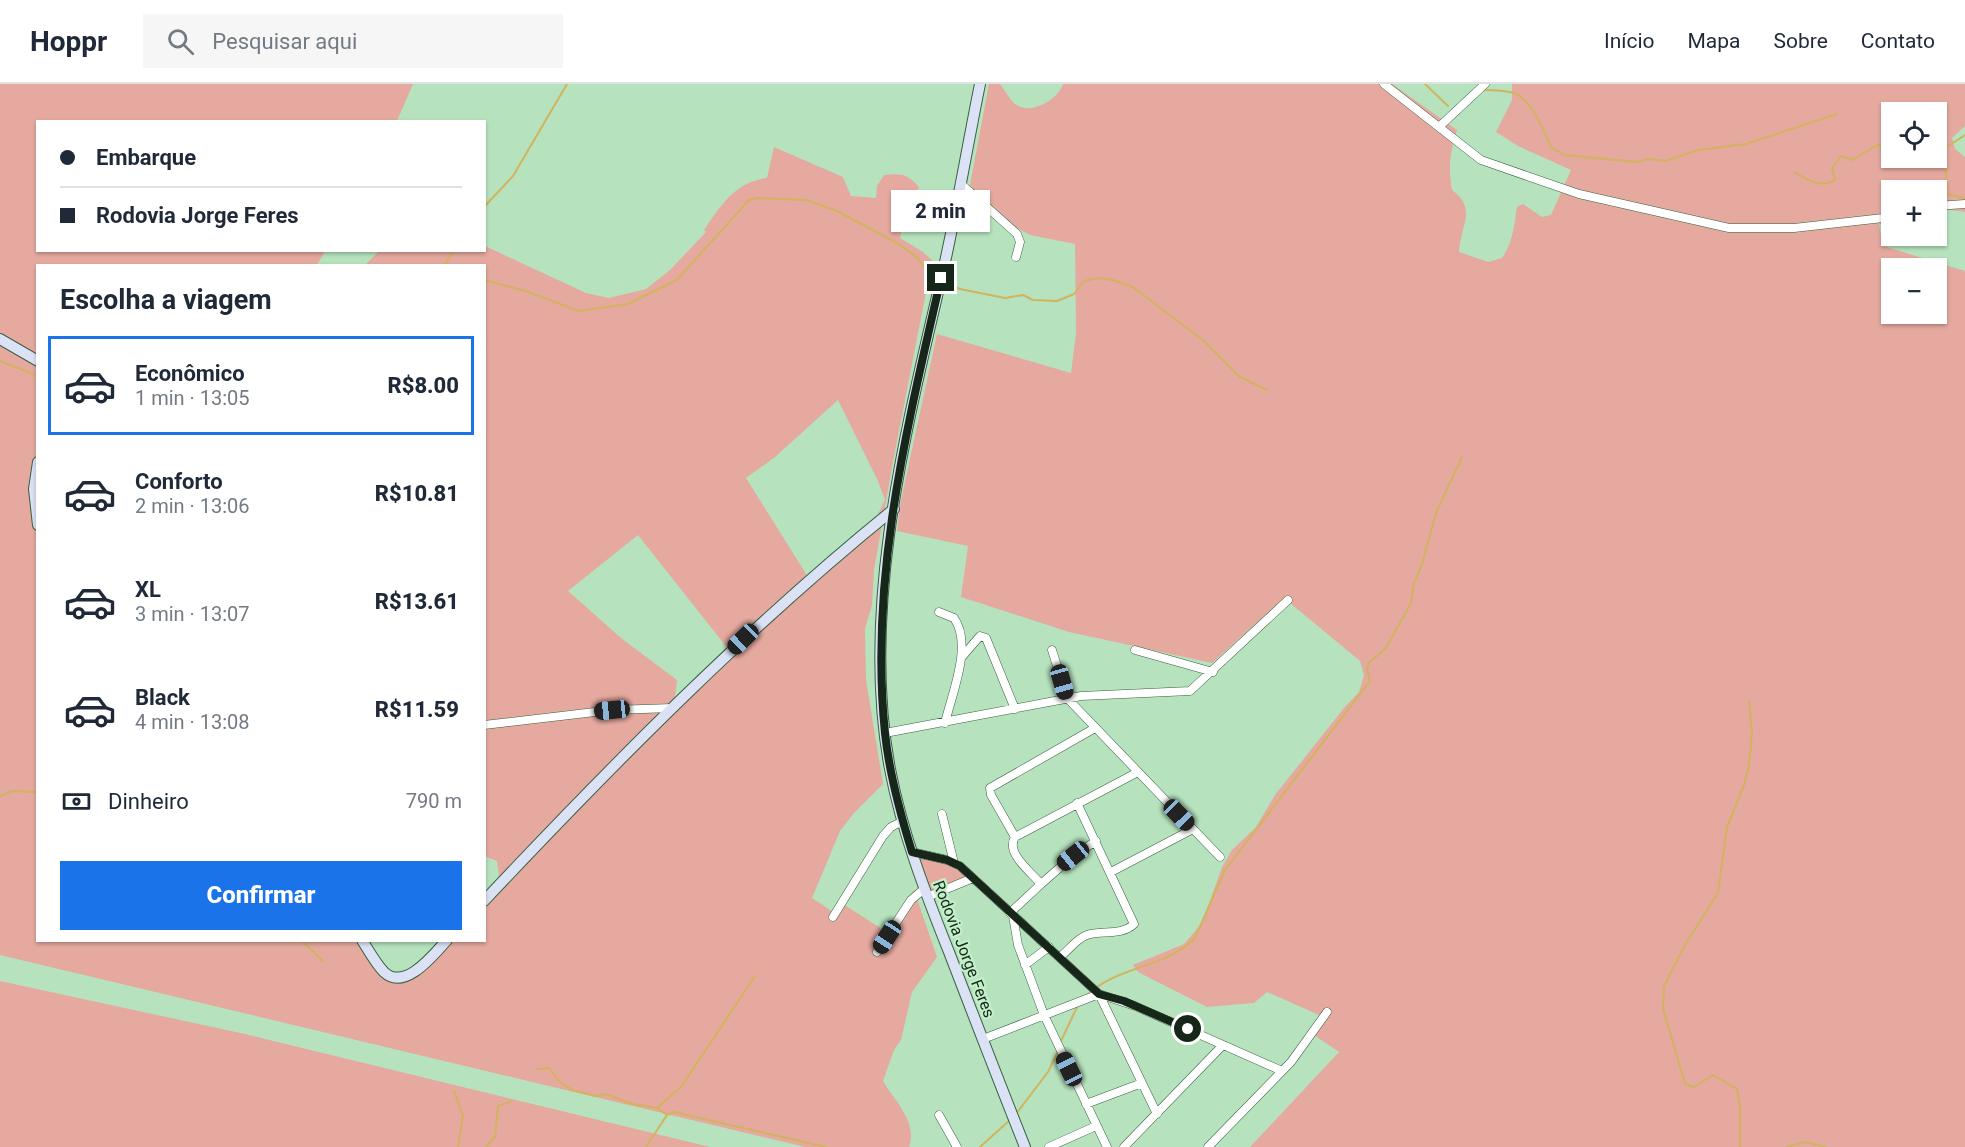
<!DOCTYPE html>
<html lang="pt">
<meta charset="utf-8">
<style>
:root{--surface:#fff;--page:#f6f6f7;--text:#1f2937;--muted:#747a83;--line:#e0e1e3;--accent:#1a73e8}
body{margin:0;font-family:Roboto,sans-serif;background:var(--page);color:var(--text);height:100vh;display:flex;flex-direction:column;font-size:22px;white-space:nowrap}
*{box-sizing:border-box;margin:0}
p{font-size:20px;color:var(--muted)}
.icon{flex:none;width:33px;height:33px;fill:none;stroke:currentColor;stroke-width:2;stroke-linecap:round;stroke-linejoin:round}
.map{position:relative;flex:1;overflow:hidden}
.details{position:absolute;left:36px;top:180px;width:450px;height:678px;display:flex;flex-direction:column;background:var(--surface);border-radius:0px;box-shadow:0 2px 4px #0004}
.details>*{flex:none}
.hud{position:absolute;left:36px;top:36px;width:450px;height:132px;border-radius:0px;box-shadow:0 2px 4px #0004;display:grid;align-content:center;height:132px;padding:0 24px;background:var(--surface)}
.buttons{position:absolute;left:1881px;top:18px;display:grid;gap:12px}
.buttons a{display:grid;place-items:center;width:66px;height:66px;border-radius:0px;background:var(--surface);box-shadow:0 2px 4px #0004;font-size:30px}
.end{position:absolute;width:27px;height:27px;margin:-14px;border:8px solid #16271a;background:#fff;box-shadow:0 0 0 3px #fff}
.from{border-radius:50%}
.bubble{position:absolute;height:42px;border-radius:0px;background:var(--surface);box-shadow:0 2px 4px #0004;font-size:20px;font-weight:800;line-height:42px;text-align:center}
.car{position:absolute;width:18px;height:36px;margin:-18px -9px;border-radius:8px;box-shadow:0 0 4px 2px #0007;background:linear-gradient(#222 24%,#8ab4d8 0 40%,#222 0 76%,#8ab4d8 0 86%,#222 0)}
.hud b{display:flex;align-items:center;gap:21px;height:57px;font-size:22px}
.hud b+b{border-top:2px solid var(--line)}
.hud i{width:15px;height:15px;background:var(--text)}
ul{padding:0;list-style:none}
li{display:flex;align-items:center;gap:18px;height:99px;margin:0 12px 9px;padding:0 12px;border:3px solid transparent;border-radius:0px}
li div{flex:1}
li b{display:block;font-size:22px}
li em{font-style:normal;font-weight:800}
li.active{border-color:var(--accent)}
li>.icon{width:54px;height:54px;stroke-width:1.5}
h2{padding:0 24px;font-size:27px;line-height:72px}
.pay{display:flex;align-items:center;gap:15px;height:66px;padding:0 24px;font-size:22px}
.pay p{margin-inline-start:auto}
.cta{display:flex;gap:12px;margin-top:auto;padding:12px 24px}
.cta a{flex:1;height:69px;border-radius:0px;background:var(--accent);color:#fff;font-size:24px;font-weight:800;line-height:69px;text-align:center}
header{display:flex;align-items:center;gap:36px;box-sizing:border-box;height:84px;padding:0 30px;background:var(--surface);border-bottom:2px solid var(--line)}
header strong{font-size:28px}
nav{display:flex;gap:33px;margin-inline-start:auto;font-size:21px}
.search{width:420px;height:54px;background:var(--page);display:flex;align-items:center;gap:15px;box-sizing:border-box;padding:0 21px;border-radius:0px;color:var(--muted);font-size:22px}
.map>svg:first-child{display:block}
.green{fill:#e5a99f;fill-rule:evenodd}
.lines{fill:none;stroke-linecap:round;stroke-linejoin:round}
.stream{stroke:#d2b35e;stroke-width:2}
.street-casing{stroke:#386040;stroke-width:9}
.secondary-casing{stroke:#386040;stroke-width:12}
.street{stroke:#fff;stroke-width:8}
.secondary{stroke:#dbe2f6;stroke-width:10}
.route{stroke:#16271a;stroke-width:8}
.labels{text-anchor:middle;dominant-baseline:central;stroke-width:4.5;stroke-linejoin:round;paint-order:stroke}
.street-label{font-size:16px;fill:#16271a;stroke:#c3f0ca}
</style>
<header>
<strong>Hoppr</strong>
<div class="search"><svg class="icon" aria-label="search" viewBox="0 0 24 24"><circle cx="10" cy="10" r="6"/><path d="M15 15l6 6"/></svg>Pesquisar aqui</div>
<nav><a>Início</a><a>Mapa</a><a>Sobre</a><a>Contato</a></nav>
</header>
<div class="map">
<svg width="1965" height="1063" viewBox="0 0 1965 1063">
<rect width="100%" height="100%" fill="#b6e3be"/>
<path class="green" d="M0 0H413L397 37 38 38V166L325 167 317 181 38 182V856L363 857 389 895 405 890 444 857 484 856 485 819 499 792 497 777 484 772V182L365 181 379 167 484 166 485 162 586 209 609 214 646 205 670 186 706 148 704 146C721 121 735 98 767 94L774 63 843 93 851 112 876 114 877 102 884 91C901 89 908 90 919 103L904 134 900 154 923 168 935 179 933 193 927 203 892 383 874 486 872 521 865 545 866 596 883 700 854 729 840 747 812 814 833 828 843 820 885 847 914 806 937 873 912 908 901 956 894 966 883 997C895 1017 918 1039 909 1063H805L0 871ZM838 316 878 397 885 416 872 442 808 493 746 394 775 373ZM638 451 732 570 674 621 677 596 621 554 568 507Z
M989 0H1000C1005 6 1009 15 1015 20 1030 32 1058 16 1063 0H1392L1457 46C1450 69 1448 82 1452 106 1478 125 1460 142 1459 168L1488 178 1502 174C1513 158 1514 142 1517 123L1523 120 1542 133 1551 131 1571 86 1518 62 1496 48 1512 16V0H1965V42L1952 54 1955 65 1965 73V128L1937 124 1936 106H1892L1891 140H1879L1883 162 1965 187V1063H1250L1339 968 1311 949 1319 931 1267 908 1254 919 1207 923 1138 888 1133 881 1184 860 1202 839 1222 783 1232 766 1256 743 1275 711 1344 624 1359 608 1364 591 1360 577 1284 514 1212 579 1069 548 961 513 968 462 897 447 900 421 937 250 1071 289 1076 249 1075 160 1030 151 1017 144 969 106ZM1892 28H1936V74H1892ZM1892 184H1936V230H1892Z
M915 771 959 784 968 793 929 808Z
M0 897 245 950 710 1063H0Z"/>
<g class="lines">
<path class="stream" d="M1425 0 1448 22
M1482 6C1492 6 1504 6 1514 9 1533 17 1543 46 1551 63L1564 71 1637 78 1648 75 1666 77 1698 66 1746 60 1837 30
M1936 63 1945 64 1965 51
M1945 64 1947 110 1965 114
M1794 88C1806 95 1822 105 1835 96L1832 84 1841 72 1852 76 1877 61 1892 62
M484 123 513 92 567 0
M444 182 454 166
M484 196 525 207 579 227 628 220 677 196 749 116 756 114 806 116 837 127 897 159 918 174 930 192 938 196
M943 198 960 205 1005 214 1023 211 1033 216 1057 217 1074 210 1084 197 1098 194 1113 196 1133 203 1204 257 1240 293 1267 306
M0 277 38 292
M0 712 12 707 38 708
M301 856 323 877
M1086 912C1116 882 1166 884 1195 854L1225 786 1370 597 1367 585 1369 579 1386 564 1411 519 1414 499 1422 480 1436 429 1462 373
M1060 959 1078 921
M536 985 549 984 559 997 572 1006 596 1012 606 1010 632 1020 657 1024 667 1031
M454 1007 463 1032 458 1063
M657 1024 681 1003 755 892
M1016 1030 1048 988 1058 967
M486 1063 495 1053 498 1022 510 1018
M646 1063 667 1031 674 1028 826 1063
M980 1063 1010 1036
M1740 1063V1023L1737 1005 1713 991 1694 1003 1685 1000 1663 924 1664 902 1686 859 1718 809 1727 743 1744 701 1749 681 1752 649 1749 617
M1787 1063 1805 1058 1826 1063"/>
<g class="street-casing">
<path id="street" d="M1384 0 1481 76 1579 110 1729 144H1794L1892 133
M1440 42 1485 0
M960 99 1017 150 1020 158 1016 173
M1936 122 1965 120
M939 528 954 534C973 561 952 609 945 639
M1052 566 1067 614 1220 773
M1135 566 1213 588
M961 574 980 552 986 554 1015 625
M484 641 612 626 673 624
M885 649 1081 612 1190 607 1288 516
M942 730 954 779
M1015 753 1138 688
M912 768 947 776 960 782 1099 910 1157 1030
M1111 788 1193 745
M1041 800 1073 772 1096 757
M927 813 973 794
M1010 829 1041 800C1031 788 1005 769 1015 753L991 711 990 704 1095 644
M1013 832 1018 861 1044 931 1107 1063
M833 833 883 752 891 743 903 737
M877 868 911 816 924 805
M1060 873C1068 867 1077 854 1087 851 1101 846 1122 852 1134 840L1077 719
M1025 881 1049 863
M983 955 1099 910 1135 922 1282 987
M1086 1020 1142 999
M939 1031 957 1063
M1049 1063 1096 1042
M1124 1063 1223 961
M1208 1063 1291 978 1327 928"/>
</g>
<g class="secondary-casing">
<path id="secondary" d="M980 0C968 59 958 119 945 178 908 338 859 521 890 685 902 748 925 808 949 868 974 933 999 998 1025 1063
M0 255 38 277
M38 378 34 405 38 441
M484 817C614 679 747 544 894 425
M362 856C369 867 376 880 384 888 405 908 434 870 447 856"/>
</g>
<use href="#street" class="street"/>
<use href="#secondary" class="secondary"/>
</g>
<g class="lines">
<path class="route" d="M941 194C907 343 869 495 885 649 889 689 900 729 912 768L947 776 960 782 1099 910 1124 917 1188 945"/>
</g>
<g class="labels">
<g class="street-label">
<text transform="translate(964 865) rotate(69)">Rodovia Jorge Feres</text>
</g>
</g>
</svg>
<div class="buttons">
<a><svg class="icon" aria-label="locate" viewBox="0 0 24 24"><circle cx="12" cy="12" r="6"/><path d="M12 2v4M12 18v4M2 12h4M18 12h4"/></svg></a>
<a>+</a>
<a>−</a>
</div>
<i class="end from" style="left:1188px;top:945px"></i>
<i class="end" style="left:941px;top:194px"></i>
<div class="bubble" style="left:891px;top:106px;width:99px">2 min</div>
<i class="car" style="left:743px;top:555px;rotate:226deg"></i>
<i class="car" style="left:1062px;top:598px;rotate:164deg"></i>
<i class="car" style="left:612px;top:626px;rotate:264deg"></i>
<i class="car" style="left:1179px;top:731px;rotate:136deg"></i>
<i class="car" style="left:1073px;top:772px;rotate:231deg"></i>
<i class="car" style="left:887px;top:853px;rotate:213deg"></i>
<i class="car" style="left:1069px;top:985px;rotate:334deg"></i>
<div class="hud">
<b><i class="from"></i>Embarque</b>
<b><i></i>Rodovia Jorge Feres</b>
</div>
<section class="details">
<h2>Escolha a viagem</h2>
<ul>
<li class="active"><svg class="icon" aria-label="car" viewBox="0 0 24 24"><path d="M5 17H2v-5l4-1 3-4h7l3 4 3 1v5h-3M9 17h6M6 11h13"/><circle cx="7" cy="17" r="2"/><circle cx="17" cy="17" r="2"/></svg><div><b>Econômico</b><p>1 min · 13:05</p></div><em>R$8.00</em></li>
<li><svg class="icon" aria-label="car" viewBox="0 0 24 24"><path d="M5 17H2v-5l4-1 3-4h7l3 4 3 1v5h-3M9 17h6M6 11h13"/><circle cx="7" cy="17" r="2"/><circle cx="17" cy="17" r="2"/></svg><div><b>Conforto</b><p>2 min · 13:06</p></div><em>R$10.81</em></li>
<li><svg class="icon" aria-label="car" viewBox="0 0 24 24"><path d="M5 17H2v-5l4-1 3-4h7l3 4 3 1v5h-3M9 17h6M6 11h13"/><circle cx="7" cy="17" r="2"/><circle cx="17" cy="17" r="2"/></svg><div><b>XL</b><p>3 min · 13:07</p></div><em>R$13.61</em></li>
<li><svg class="icon" aria-label="car" viewBox="0 0 24 24"><path d="M5 17H2v-5l4-1 3-4h7l3 4 3 1v5h-3M9 17h6M6 11h13"/><circle cx="7" cy="17" r="2"/><circle cx="17" cy="17" r="2"/></svg><div><b>Black</b><p>4 min · 13:08</p></div><em>R$11.59</em></li>
</ul>
<div class="pay"><svg class="icon" aria-label="cash" viewBox="0 0 24 24"><path d="M3 7h18v10H3z"/><circle cx="12" cy="12" r="2"/></svg>Dinheiro<p>790 m</p></div>
<div class="cta"><a>Confirmar</a></div>
</section>
</div>
